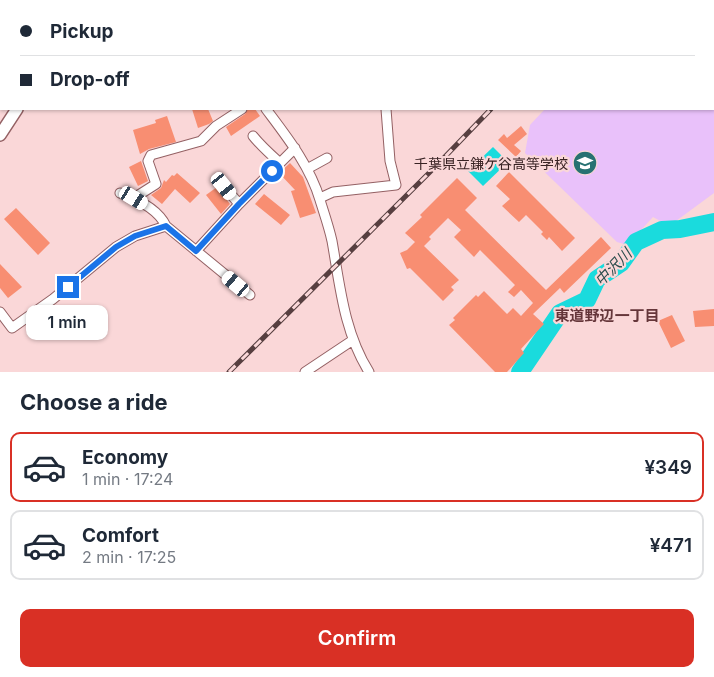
<!DOCTYPE html>
<meta charset="utf-8">
<style>
:root{--surface:#fff;--page:#f6f6f7;--text:#1f2937;--muted:#747a83;--line:#e0e1e3;--accent:#d93025}
body{margin:0;font-family:Inter,"Noto Sans JP",sans-serif;background:var(--page);color:var(--text);height:100vh;display:flex;flex-direction:column;font-size:19px;white-space:nowrap}
*{box-sizing:border-box;margin:0}
p{font-size:16px;color:var(--muted)}
.icon{flex:none;width:28px;height:28px;fill:none;stroke:currentColor;stroke-width:2;stroke-linecap:round;stroke-linejoin:round}
.map{position:relative;height:372px;overflow:hidden}
.drawer{display:flex;flex-direction:column;background:var(--surface);flex:1}
.drawer>*{flex:none}
.banner{position:absolute;left:0px;top:0px;width:715px;height:110px;box-shadow:0 1px 4px #0004;display:grid;align-content:center;height:110px;padding:0 20px;background:var(--surface)}
.end{position:absolute;width:22px;height:22px;margin:-11px;border:6px solid #1a73e8;background:#fff;box-shadow:0 0 0 2px #fff}
.from{border-radius:50%}
.bubble{position:absolute;height:35px;border-radius:10px;background:var(--surface);box-shadow:0 1px 4px #0004;font-size:16px;font-weight:600;line-height:35px;text-align:center}
.car{position:absolute;width:15px;height:30px;margin:-15px -8px;border-radius:6px;box-shadow:0 0 4px 1px #0007;background:linear-gradient(#fff 24%,#345 0 40%,#fff 0 76%,#345 0 86%,#fff 0)}
.banner b{display:flex;align-items:center;gap:18px;height:48px;font-size:19px}
.banner b+b{border-top:1px solid var(--line)}
.banner i{width:12px;height:12px;background:var(--text)}
ul{padding:0;list-style:none}
li{display:flex;align-items:center;gap:15px;height:70px;margin:0 10px 8px;padding:0 10px;border:2px solid var(--line);border-radius:10px}
li div{flex:1}
li b{display:block;font-size:19px}
li em{font-style:normal;font-weight:600}
li.active{border-color:var(--accent)}
li>.icon{width:45px;height:45px;stroke-width:1.5}
h2{padding:0 20px;font-size:22px;line-height:60px}
.button{display:flex;gap:10px;margin-top:auto;padding:10px 20px}
.button a{flex:1;height:58px;border-radius:10px;background:var(--accent);color:#fff;font-size:20px;font-weight:600;line-height:58px;text-align:center}
.map>svg:first-child{display:block}
.green{fill:#e9c1fa}
.water{fill:#1adbdd}
.lines{fill:none;stroke-linecap:round;stroke-linejoin:round}
.river{stroke:#1adbdd;stroke-width:18}
.building{fill:#f88e72}
.minor-casing{stroke:#946164;stroke-width:11}
.major-casing{stroke:#946164;stroke-width:14}
.minor{stroke:#fff;stroke-width:9}
.major{stroke:#fff;stroke-width:11}
.rail-casing{stroke:#573f40;stroke-width:5}
.rail{stroke:#fad7d8;stroke-width:3;stroke-dasharray:9;stroke-linecap:butt}
.route{stroke:#1a73e8;stroke-width:6}
.labels{text-anchor:middle;dominant-baseline:central;stroke-width:4.5;stroke-linejoin:round;paint-order:stroke}
.poi-label{font-size:14px;fill:#382223;stroke:#fad7d8;text-anchor:end}
.water-label{font-size:15px;font-style:italic;fill:#2b4d4d;stroke:#fad7d8}
.neighbourhood-label{font-size:15px;font-weight:bold;fill:#65363a;stroke:#fad7d8}
</style>
<div class="map">
<svg width="714" height="372" viewBox="0 0 714 372">
<rect width="100%" height="100%" fill="#fad7d8"/>
<path class="green" d="M714 12V193L676 221 664 223 653 217 627 245 617 242 525 153 530 125 545 109H714Z"/>
<path class="water" d="M493 147 508 162 483 186 468 171Z"/>
<g class="lines">
<path class="river" d="M520 372 560 313 587 300 597 279 621 263 636 242 662 230 680 229 714 222"/>
</g>
<path class="building" d="M192 109H208L213 121 209 124 198 128Z
M248 109H255L260 116 231 136 226 127 245 114Z
M167 116 176 142 149 149 140 154 133 130 156 123 155 120Z
M521 126 527 134 514 145 521 151 516 157 498 140 504 134 507 138Z
M141 161 148 181 138 186 129 167Z
M290 163 303 177 316 213 300 218 291 191 295 190 279 173Z
M509 172 575 238 562 251 549 237 547 240 541 234 543 232 526 215 519 222 502 206 510 199 496 186Z
M177 173 200 193 190 203 175 189 162 204 151 195 161 188 164 180 166 182 172 175 174 176Z
M457 178 477 198 465 210 546 290 601 237 611 248 564 293 560 288 533 314 544 324 521 349 524 353 507 372H495L449 325 455 320 453 318 476 295 478 297 484 291 507 314 513 308 521 316 533 303 521 290 514 297 508 292 515 285 480 250 474 257 454 237 461 230 448 218 429 237 431 239 424 246 459 280 451 287 454 290 443 301 410 268 407 269 400 253 407 250 415 242 405 233 422 217 420 215Z
M217 187 230 204 221 214 206 195Z
M264 194 290 215 281 225 255 204Z
M16 208 50 243 38 255 4 219Z
M0 264 22 287 8 298 0 288Z
M714 309V326L695 327 693 311Z
M672 315 685 341 671 348 658 321Z"/>
<g class="lines">
<g class="minor-casing">
<path id="minor" d="M23 0 25 1
M169 0 171 1
M43 1 44 0
M194 1 195 0
M400 1 401 0
M0 94 1 95
M266 109C287 137 310 166 320 200 324 213 329 227 332 241 340 286 344 332 369 372
M253 136C261 146 270 154 280 163
M307 169 327 158
M224 186 239 204
M120 193C137 199 158 209 166 226L250 295
M134 198 156 184 148 161 151 155 201 141 216 126 242 109
M320 198 333 192 396 185 390 161 386 109
M196 251 239 204 295 148
M0 312 12 328 53 299 116 247 135 236 166 226
M305 372 353 340"/>
</g>
<g class="major-casing">
<path id="major" d="M87 1 88 0
M0 135 17 109"/>
</g>
<use href="#minor" class="minor"/>
<use href="#major" class="major"/>
<g class="rail-casing">
<path id="rail" d="M611 1 612 0
M229 372 435 167 491 109"/>
</g>
<use href="#rail" class="rail"/>
</g>
<g class="lines">
<path class="route" d="M68 287 116 247 135 236 166 226 196 251 239 204 272 171"/>
</g>
<defs>
<g id="school-disc" transform="scale(1.25)"><circle r="9.5" fill="#277172" stroke="#fad7d8"/><path d="M0-5L7-2L0 1L-7-2ZM-4 1L0 2.5L4 1V4Q0 6-4 4Z" fill="#fff"/></g>
</defs>
<g fill-rule="evenodd">
<use href="#school-disc" x="585" y="163"/>
</g>
<g class="labels">
<g class="poi-label">
<text x="568" y="163">千葉県立鎌ケ谷高等学校</text>
</g>
<g class="water-label">
<text transform="translate(613 267) rotate(-46)">中沢川</text>
</g>
<g class="neighbourhood-label">
<text x="607" y="315">東道野辺一丁目</text>
</g>
</g>
</svg>
<i class="end from" style="left:272px;top:171px"></i>
<i class="end" style="left:68px;top:287px"></i>
<div class="bubble" style="left:26px;top:305px;width:82px">1 min</div>
<i class="car" style="left:224px;top:186px;rotate:141deg"></i>
<i class="car" style="left:134px;top:198px;rotate:121deg"></i>
<i class="car" style="left:236px;top:284px;rotate:310deg"></i>
<div class="banner">
<b><i class="from"></i>Pickup</b>
<b><i></i>Drop-off</b>
</div>
</div>
<section class="drawer">
<h2>Choose a ride</h2>
<ul>
<li class="active"><svg class="icon" aria-label="car" viewBox="0 0 24 24"><path d="M5 17H2v-5l4-1 3-4h7l3 4 3 1v5h-3M9 17h6M6 11h13"/><circle cx="7" cy="17" r="2"/><circle cx="17" cy="17" r="2"/></svg><div><b>Economy</b><p>1 min · 17:24</p></div><em>¥349</em></li>
<li><svg class="icon" aria-label="car" viewBox="0 0 24 24"><path d="M5 17H2v-5l4-1 3-4h7l3 4 3 1v5h-3M9 17h6M6 11h13"/><circle cx="7" cy="17" r="2"/><circle cx="17" cy="17" r="2"/></svg><div><b>Comfort</b><p>2 min · 17:25</p></div><em>¥471</em></li>
</ul>
<div class="button"><a>Confirm</a></div>
</section>
